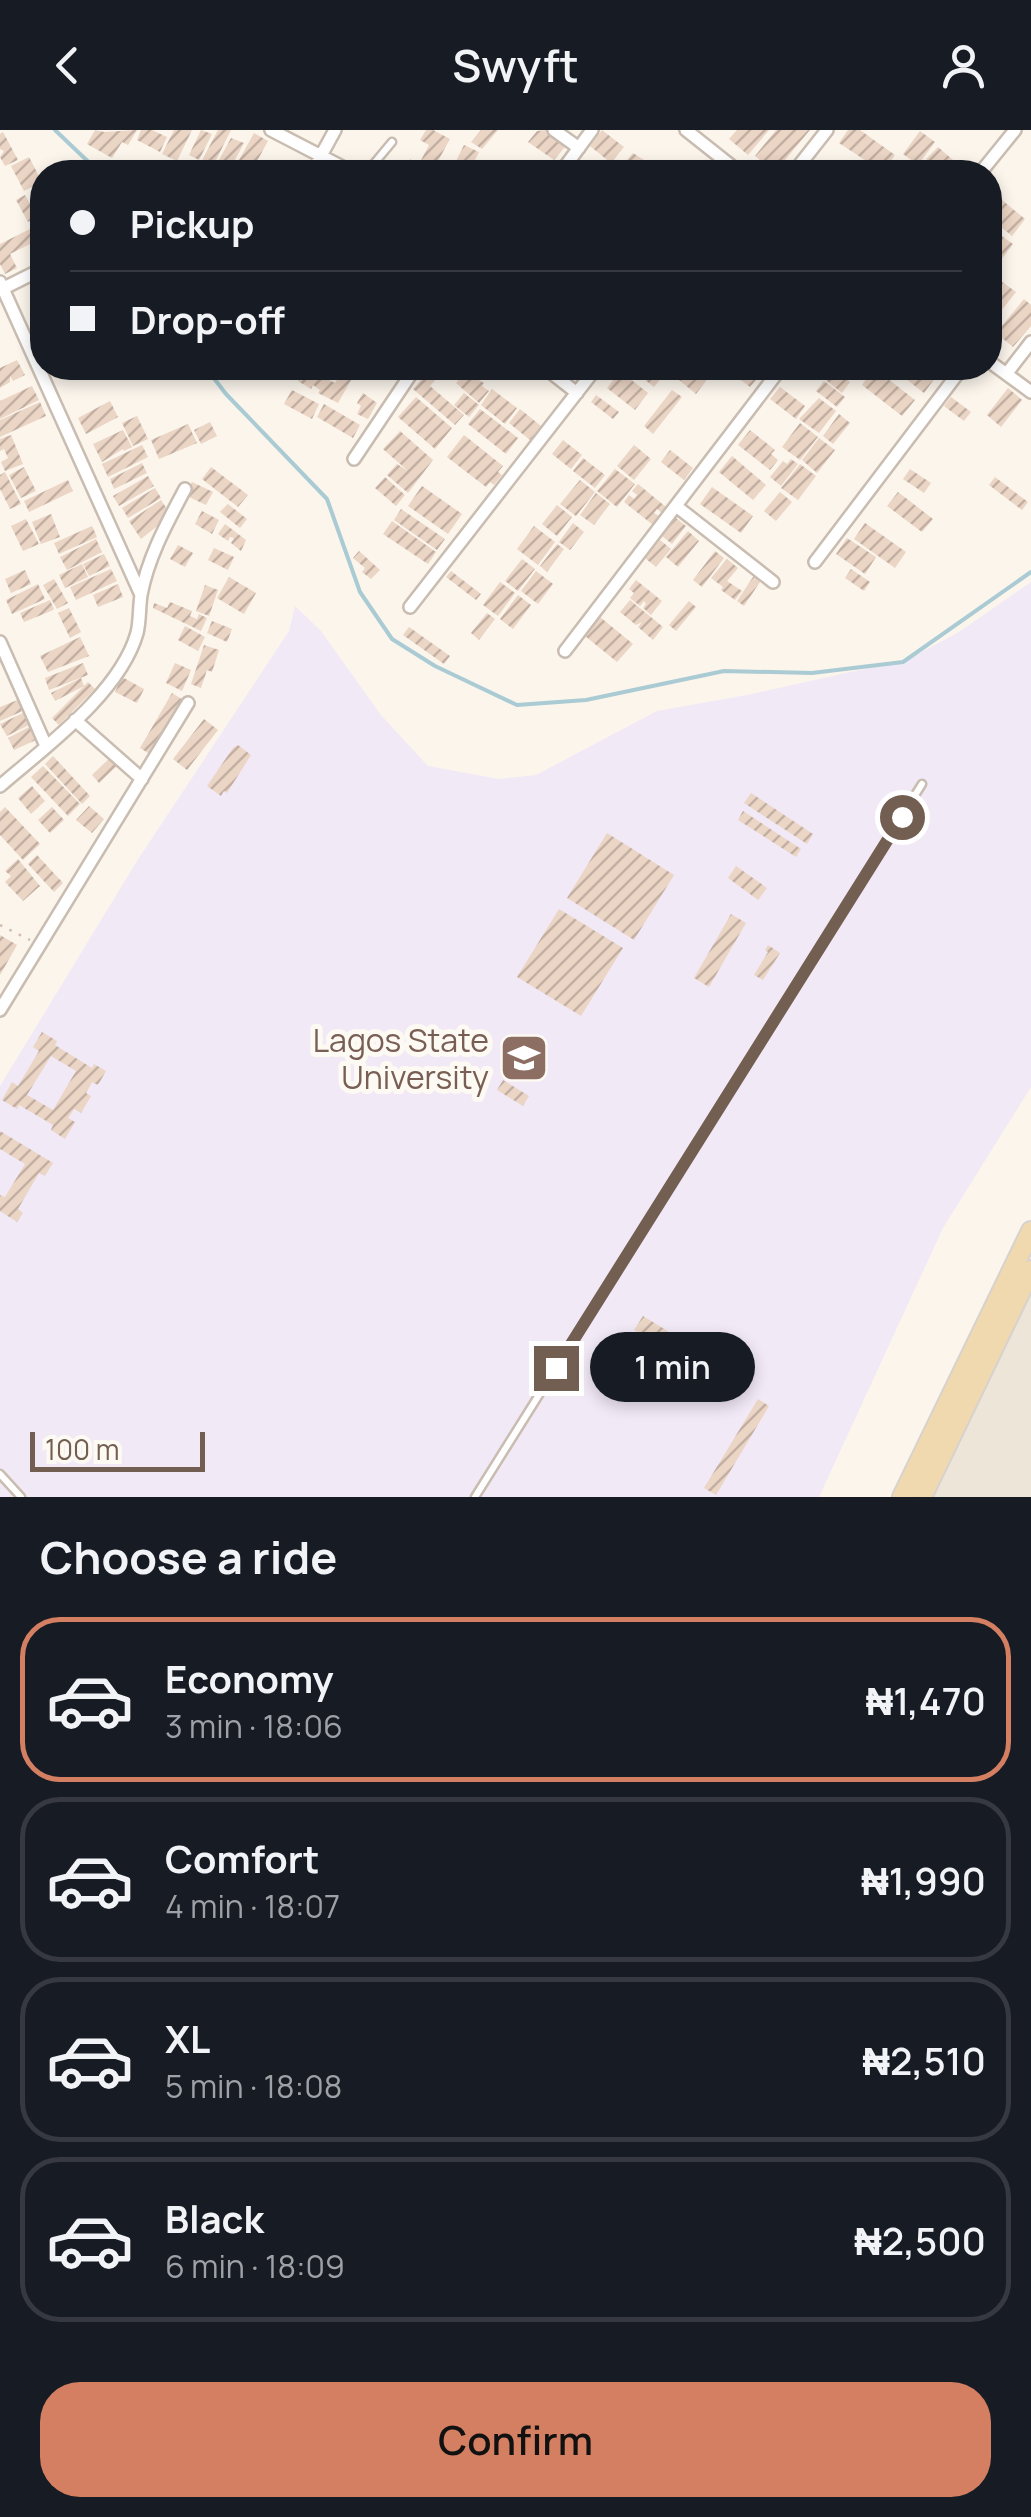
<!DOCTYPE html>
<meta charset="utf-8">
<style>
:root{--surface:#171b24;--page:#20242c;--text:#f1f3f6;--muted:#9ea1a6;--line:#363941;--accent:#d47f62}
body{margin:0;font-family:Manrope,sans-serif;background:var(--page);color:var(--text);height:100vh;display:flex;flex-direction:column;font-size:38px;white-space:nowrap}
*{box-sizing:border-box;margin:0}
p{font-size:32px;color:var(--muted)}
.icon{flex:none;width:55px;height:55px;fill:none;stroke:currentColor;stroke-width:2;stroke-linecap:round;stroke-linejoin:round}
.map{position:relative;height:1367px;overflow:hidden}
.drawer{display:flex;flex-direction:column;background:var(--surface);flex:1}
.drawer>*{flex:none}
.banner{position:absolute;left:30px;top:30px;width:972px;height:220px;border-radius:40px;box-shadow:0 5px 15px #0003;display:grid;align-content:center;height:220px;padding:0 40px;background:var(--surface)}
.scale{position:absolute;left:30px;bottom:25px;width:175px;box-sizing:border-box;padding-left:10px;border:5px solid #735f52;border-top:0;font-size:28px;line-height:35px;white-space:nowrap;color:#735f52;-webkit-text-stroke:8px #fdf9f3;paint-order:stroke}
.end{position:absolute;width:45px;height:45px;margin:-22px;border:12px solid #735f52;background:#fff;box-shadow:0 0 0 5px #fff}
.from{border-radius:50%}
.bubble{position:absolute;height:70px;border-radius:35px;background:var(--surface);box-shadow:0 5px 15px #0003;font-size:32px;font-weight:600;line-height:70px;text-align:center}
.banner b{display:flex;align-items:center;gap:35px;height:95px;font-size:38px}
.banner b+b{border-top:2px solid var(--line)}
.banner i{width:25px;height:25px;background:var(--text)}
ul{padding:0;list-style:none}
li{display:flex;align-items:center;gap:30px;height:165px;margin:0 20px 15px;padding:0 20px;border:5px solid var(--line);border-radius:40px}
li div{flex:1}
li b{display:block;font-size:38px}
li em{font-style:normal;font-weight:600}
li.on{border-color:var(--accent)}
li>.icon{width:90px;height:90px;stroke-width:1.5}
h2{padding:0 40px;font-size:45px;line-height:120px}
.button{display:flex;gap:20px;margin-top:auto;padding:20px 40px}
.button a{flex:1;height:115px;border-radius:40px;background:var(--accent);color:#111;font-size:40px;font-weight:600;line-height:115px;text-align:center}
header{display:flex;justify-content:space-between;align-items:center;height:130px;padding:0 40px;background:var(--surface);font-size:45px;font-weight:600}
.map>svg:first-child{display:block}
.residential{fill:#eee5d9}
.education{fill:#f2e9f7}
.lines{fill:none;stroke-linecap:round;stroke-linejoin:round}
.stream{stroke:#aacbd3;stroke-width:4}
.building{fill:url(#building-hatch);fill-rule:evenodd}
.service-casing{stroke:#c9bcb0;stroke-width:11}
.minor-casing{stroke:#c9bcb0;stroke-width:16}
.primary-casing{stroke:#d8d2cf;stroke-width:22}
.path{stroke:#d2bbaa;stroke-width:2.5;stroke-dasharray:2.5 8;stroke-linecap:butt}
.service{stroke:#fff;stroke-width:6}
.minor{stroke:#fff;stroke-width:11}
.primary{stroke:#f0d9ae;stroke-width:18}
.route{stroke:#735f52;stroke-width:12}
.labels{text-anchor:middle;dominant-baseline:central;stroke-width:10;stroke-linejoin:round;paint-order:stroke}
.education-label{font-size:32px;fill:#785e54;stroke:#fdf9f3;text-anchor:end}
</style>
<header><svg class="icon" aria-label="back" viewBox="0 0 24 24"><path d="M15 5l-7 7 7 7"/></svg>Swyft<svg class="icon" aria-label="person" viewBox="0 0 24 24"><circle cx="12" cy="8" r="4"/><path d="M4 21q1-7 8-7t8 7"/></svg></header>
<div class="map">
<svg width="1031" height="1367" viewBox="0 0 1031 1367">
<defs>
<pattern id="building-hatch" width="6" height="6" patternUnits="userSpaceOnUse" patternTransform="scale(2.5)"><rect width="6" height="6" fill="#ebd5c5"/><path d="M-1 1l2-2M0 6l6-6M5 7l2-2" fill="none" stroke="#c3b0a3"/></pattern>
</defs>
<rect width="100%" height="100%" fill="#fbf5ec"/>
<path class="residential" d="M1031 1157V1367H926Z"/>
<path class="education" d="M1031 452V957L943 1098 819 1367H0V956L137 731 289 501 295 476 321 501 381 585 428 636 499 649 536 645 657 581 747 565 909 529 959 502Z"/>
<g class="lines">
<path class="stream" d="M55 0 99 42
M206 238 226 264 327 369 360 462 392 509 435 536 517 575 586 570 724 541 812 543 903 532 1031 442"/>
</g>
<path class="building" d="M95 0 104 2 137 0 128 15 122 12 112 28 87 14Z
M141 0H152L167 7 160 22 137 10Z
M174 0H192L177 31 162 24Z
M201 0 212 4 199 30 189 25Z
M218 0H231L210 42 199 36Z
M426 0H433L450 9 432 42H403L410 29 419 34 429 15 420 10Z
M481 0H498L482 19 471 12Z
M547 0 564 13V18L554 30 528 12 537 1Z
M602 0 624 17 611 33 590 16Z
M737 0H769L748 25 729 9Z
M776 0H810L775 42 755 26Z
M848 0H860L895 25 883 42 839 13Z
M920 1 935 12 918 35 903 24Z
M3 2 18 30 5 36 0 27 4 21 0 19V4Z
M254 3 268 11 251 42H241L234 39Z
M231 8 244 13 231 37 219 30Z
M464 15 479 22 469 42 454 35Z
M938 17 960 36 957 42H943L926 29Z
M633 23 655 37 650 42H630L622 36Z
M29 27 42 52 24 61 11 36Z
M990 60 1025 89 1012 106 990 88Z
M25 65 38 87 28 92 16 70Z
M42 93V108L10 124 17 138 5 144 0 134V114Z
M999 104 1013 114 996 137 990 133V116Z
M994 146 1016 162 1001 181 990 172V151Z
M1024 169 1031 175V196L1013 217 996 203Z
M17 230 25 245 13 251 10 246V252L0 258V238Z
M306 238 335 253 345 238H358L338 273 318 263 320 260 313 255 311 259 298 251Z
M431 238 439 246 430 256 464 285 455 295 413 259Z
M647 238 668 240 654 257 640 246Z
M689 238H716L696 264 679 250Z
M725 238H766L750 257Z
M815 238H852L844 247 850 252 842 263 813 240Z
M874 238 915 270 902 286 862 255Z
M915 238H921L935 248 924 263 906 249Z
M620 241 648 263 635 280 607 258Z
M466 242 484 253 482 256 489 261 479 273 456 253Z
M824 251 845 267 837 277 816 261Z
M32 256 39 270 0 289V271Z
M780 257 805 276 796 289 770 269Z
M1008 258 1022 270 1001 297 987 285Z
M492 259 517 278 505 294 481 275Z
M292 260 319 274 312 289 284 274Z
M672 260 682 267 653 304 644 296Z
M363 263 377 273 368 289 357 284 361 276 357 273Z
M464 263 479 275 469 287 454 275Z
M596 265 619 282 613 289 591 272Z
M416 267 452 298 435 319 398 287Z
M951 267 971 282 964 291 944 276Z
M819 268 836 281 819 303 799 289Z
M110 271 118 287 86 304 78 288Z
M40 272 46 286 0 307V290Z
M324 274 360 295 353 308 317 287Z
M480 279 518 308 506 324 468 294Z
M520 279 541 296 530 310 509 293Z
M839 284 850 293 833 314 823 306Z
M137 286 148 309 133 316 122 293Z
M210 292 217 306 201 314 194 300Z
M800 293 818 307 800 330 782 317Z
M188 294 197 313 159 329 151 310Z
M123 300 132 317 124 321 123 319 102 332 93 314Z
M750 300 775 320 771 324 778 330 770 340 738 315Z
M400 301 433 330 408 363 387 345 397 334 408 341 383 319Z
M11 305 23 334 5 341 1 332 8 328 4 319 0 321V309Z
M464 305 503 336 498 342 502 345 494 355 490 352 486 357 447 327Z
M819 308 835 320 817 343 802 330Z
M563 310 582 325 571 339 552 324Z
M142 315 148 327 108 347 102 334Z
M634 315 651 329 634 350 617 336Z
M670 320 693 338 684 350 661 332Z
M732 326 766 355 753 370 719 342Z
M583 328 605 345 595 358 573 341Z
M791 329 798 334 781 356 770 347 783 331 787 334Z
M142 333 147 343 114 359 110 349Z
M800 334 816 346 798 370 781 358Z
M24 337 36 361 21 368 9 345Z
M211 337 248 365 238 377 202 349Z
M615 339 635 354 617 377 597 361Z
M910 339 931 353 924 363 903 349Z
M5 342 21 374 10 379 0 359V345Z
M148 346 154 356 119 376 113 366Z
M385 347 405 365 396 376 375 358Z
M995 347 1028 372 1022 380 989 355Z
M68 350 73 361 29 382 24 371Z
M580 350 595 362 576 386 560 374Z
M192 352 213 362 206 375 185 365Z
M638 354 666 377 662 383 657 379 654 383 659 386 653 395 624 372 629 365 634 369 637 365 632 361Z
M422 356 462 384 448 404 408 376Z
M712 357 753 386 741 403 700 374Z
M155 358 161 368 128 388 122 378Z
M780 362 792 372 776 391 764 381Z
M898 362 933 389 922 402 887 376Z
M596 363 610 374 594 395 580 385Z
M161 370 171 385 141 409 129 391Z
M228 374 247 389 240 398 220 382Z
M557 375 572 387 557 406 542 394Z
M401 379 445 409 437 420 394 390Z
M202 381 219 390 212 404 195 394Z
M51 384 60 407 41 414 32 392Z
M676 388 686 396 672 414 662 406Z
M26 389 39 414 23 421 11 396Z
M392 391 436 422 428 434 383 404Z
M573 393 584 402 570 420 559 412Z
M865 393 906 422 895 438 854 409Z
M225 394 246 410 241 421 231 413 234 408 230 407 228 411 218 404Z
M92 396 97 407 59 424 54 413Z
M534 396 555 412 538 435 517 419Z
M688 401 699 411 678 437 666 427Z
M847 408 876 427 865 444 836 424Z
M96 409 102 422 67 440 60 427Z
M660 410 671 419 656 437 645 428Z
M557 414 564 419 547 442 540 436Z
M178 415 193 423 185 437 170 429Z
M214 418 234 427 228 440 208 430Z
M359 421 380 440 371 449 362 442 365 438 353 428Z
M715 421 724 428 702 457 693 450Z
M104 424 110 436 89 446 83 434Z
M522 429 535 439 518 461 505 451Z
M727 429 738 438 727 451 742 461 735 470 721 460 723 457 711 448Z
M82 434 88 447 65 458 59 445Z
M111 439 117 451 76 470 70 457Z
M851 439 870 452 864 461 845 448Z
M25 440 31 454 11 463 5 449Z
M451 441 481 464 476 470 446 447Z
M536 441 553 454 538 474 521 461Z
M755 444 762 449 744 476 737 471Z
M229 447 256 463 244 484 217 468Z
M54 449 68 473 57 479 43 455Z
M636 450 662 471 651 485 643 478 646 474 644 471 640 476 630 468 634 463 629 459Z
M500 452 515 463 498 486 483 475Z
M38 454 45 469 12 484 6 470Z
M118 454 123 467 98 477 93 465Z
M205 455 218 460 209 486 196 481Z
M518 465 531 475 513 499 500 489Z
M50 470 54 479 51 481 24 492 20 483Z
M630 470 663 497 653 510 638 497 642 492 636 495 620 482Z
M689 471 696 477 676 501 669 495Z
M170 472 192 481 190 486 197 489 199 484 207 488 201 501 153 478 154 473 167 478Z
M69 478 81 502 70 508 58 483Z
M487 483 495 489 479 510 471 503Z
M600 487 633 514 617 532 585 506Z
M212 491 232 499 227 512 207 503Z
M185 496 205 507 198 521 178 510Z
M409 497 450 526 444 534 403 505Z
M80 507 89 526 48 542 40 526Z
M204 515 219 520 212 542 207 540 201 558 191 554Z
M83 533 88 545 49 560 45 548Z
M175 533 191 540 182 561 166 553Z
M122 547 144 559 137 573 115 562Z
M81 548 84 556 55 571 51 563Z
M88 552 95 559 59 595 52 588Z
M172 563 185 571 153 626 140 618Z
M20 569 25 580 0 591V577Z
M23 583 29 595 7 606 0 594Z
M204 589 218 600 187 640 173 629Z
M29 597 36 610 14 620 8 608Z
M238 615 251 625 227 663 224 661 221 666 207 656 233 618Z
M53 626 90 666 82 674 45 634Z
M111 627 118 635 99 653 92 645Z
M43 636 80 674 68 686 31 647Z
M32 656 45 671 31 684 18 668Z
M751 663 813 704 807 714 744 673Z
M89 676 104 689 92 703 76 690Z
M5 677 40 714 23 730 0 705V682Z
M52 677 64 690 50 703 38 690Z
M743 681 801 719 796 727 738 690Z
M607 703 674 745 634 810 567 768Z
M37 725 63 753 54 762 28 734Z
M18 729 40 756 23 771 5 752 11 746 5 741Z
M736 736 767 758 758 770 728 748Z
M559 779 623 818 581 886 517 847Z
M731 784 746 793 709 857 694 848Z
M0 805 17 815 0 845Z
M768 815 780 823 763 850 754 845 768 822 765 820Z
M42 902 57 911 55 915 92 938 94 934 106 941 98 955 92 952 86 963 91 966 81 983 74 979 68 988 75 992 65 1009 51 1000 53 995 19 975 17 979 2 970 12 952 18 956 39 921 33 917ZM51 926 76 941 53 980 27 965Z
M503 950 529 966 523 976 497 960Z
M0 1001 53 1033 45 1046 39 1043 18 1079 23 1083 17 1092 0 1081V1065L5 1067 25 1034 0 1019Z
M643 1186 715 1230 706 1245 634 1200Z
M758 1269 769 1276 716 1365 704 1358Z"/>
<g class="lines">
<g class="service-casing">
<path id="service" d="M367 42 392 12
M0 1344 21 1367
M475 1367 922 654"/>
</g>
<g class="minor-casing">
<path id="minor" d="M271 0 352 42
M554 0 579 18
M686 0 739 42
M312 42 335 0
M561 42 592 0
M794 42 827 0
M981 42 1015 0
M0 152 141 465
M0 160 42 139
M990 232 1031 262
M545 238 577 263
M1007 243 1031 212
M354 329 415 238
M676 376 773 452
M815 432 962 238
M410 477 596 238
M0 512 46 616
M565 521 781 238
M75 590 142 649
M0 656C45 617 120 563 137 503 140 491 139 478 141 465 148 427 167 393 185 359
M0 880 188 573"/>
</g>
<g class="primary-casing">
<path id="primary" d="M902 1367 1031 1101
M922 1367 1031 1140"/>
</g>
<path class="path" d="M0 795 30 810"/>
<use href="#service" class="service"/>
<use href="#minor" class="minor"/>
<use href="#primary" class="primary"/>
</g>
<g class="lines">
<path class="route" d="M556 1238 902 687"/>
</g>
<defs>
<g id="university-square" transform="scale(2.5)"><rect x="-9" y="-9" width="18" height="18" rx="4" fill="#8d6e63" stroke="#fdf9f3"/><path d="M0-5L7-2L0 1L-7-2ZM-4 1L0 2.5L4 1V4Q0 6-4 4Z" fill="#fff"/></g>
</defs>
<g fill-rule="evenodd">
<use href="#university-square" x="524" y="928"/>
</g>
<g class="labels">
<g class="education-label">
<text x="489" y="910">Lagos State<tspan x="489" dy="37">University</tspan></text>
</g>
</g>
</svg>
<div class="scale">100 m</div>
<i class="end from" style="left:902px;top:687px"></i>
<i class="end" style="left:556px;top:1238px"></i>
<div class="bubble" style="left:590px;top:1202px;width:165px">1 min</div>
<div class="banner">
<b><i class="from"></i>Pickup</b>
<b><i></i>Drop-off</b>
</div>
</div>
<section class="drawer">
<h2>Choose a ride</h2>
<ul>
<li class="on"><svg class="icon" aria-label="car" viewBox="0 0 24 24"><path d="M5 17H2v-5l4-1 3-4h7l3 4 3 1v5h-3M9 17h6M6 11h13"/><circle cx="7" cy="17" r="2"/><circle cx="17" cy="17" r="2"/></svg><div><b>Economy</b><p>3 min · 18:06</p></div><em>₦1,470</em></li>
<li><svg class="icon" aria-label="car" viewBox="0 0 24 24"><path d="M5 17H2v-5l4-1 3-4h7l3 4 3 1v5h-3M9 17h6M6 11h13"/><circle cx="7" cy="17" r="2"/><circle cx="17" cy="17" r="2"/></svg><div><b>Comfort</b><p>4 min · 18:07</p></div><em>₦1,990</em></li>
<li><svg class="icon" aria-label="car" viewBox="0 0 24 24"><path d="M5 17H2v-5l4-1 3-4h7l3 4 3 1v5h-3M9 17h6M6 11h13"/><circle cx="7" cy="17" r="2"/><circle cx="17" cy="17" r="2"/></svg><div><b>XL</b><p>5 min · 18:08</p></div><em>₦2,510</em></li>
<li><svg class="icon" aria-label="car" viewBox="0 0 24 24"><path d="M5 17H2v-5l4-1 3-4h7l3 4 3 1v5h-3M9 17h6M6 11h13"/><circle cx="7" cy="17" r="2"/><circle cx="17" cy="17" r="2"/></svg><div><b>Black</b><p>6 min · 18:09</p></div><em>₦2,500</em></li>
</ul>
<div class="button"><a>Confirm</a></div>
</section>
